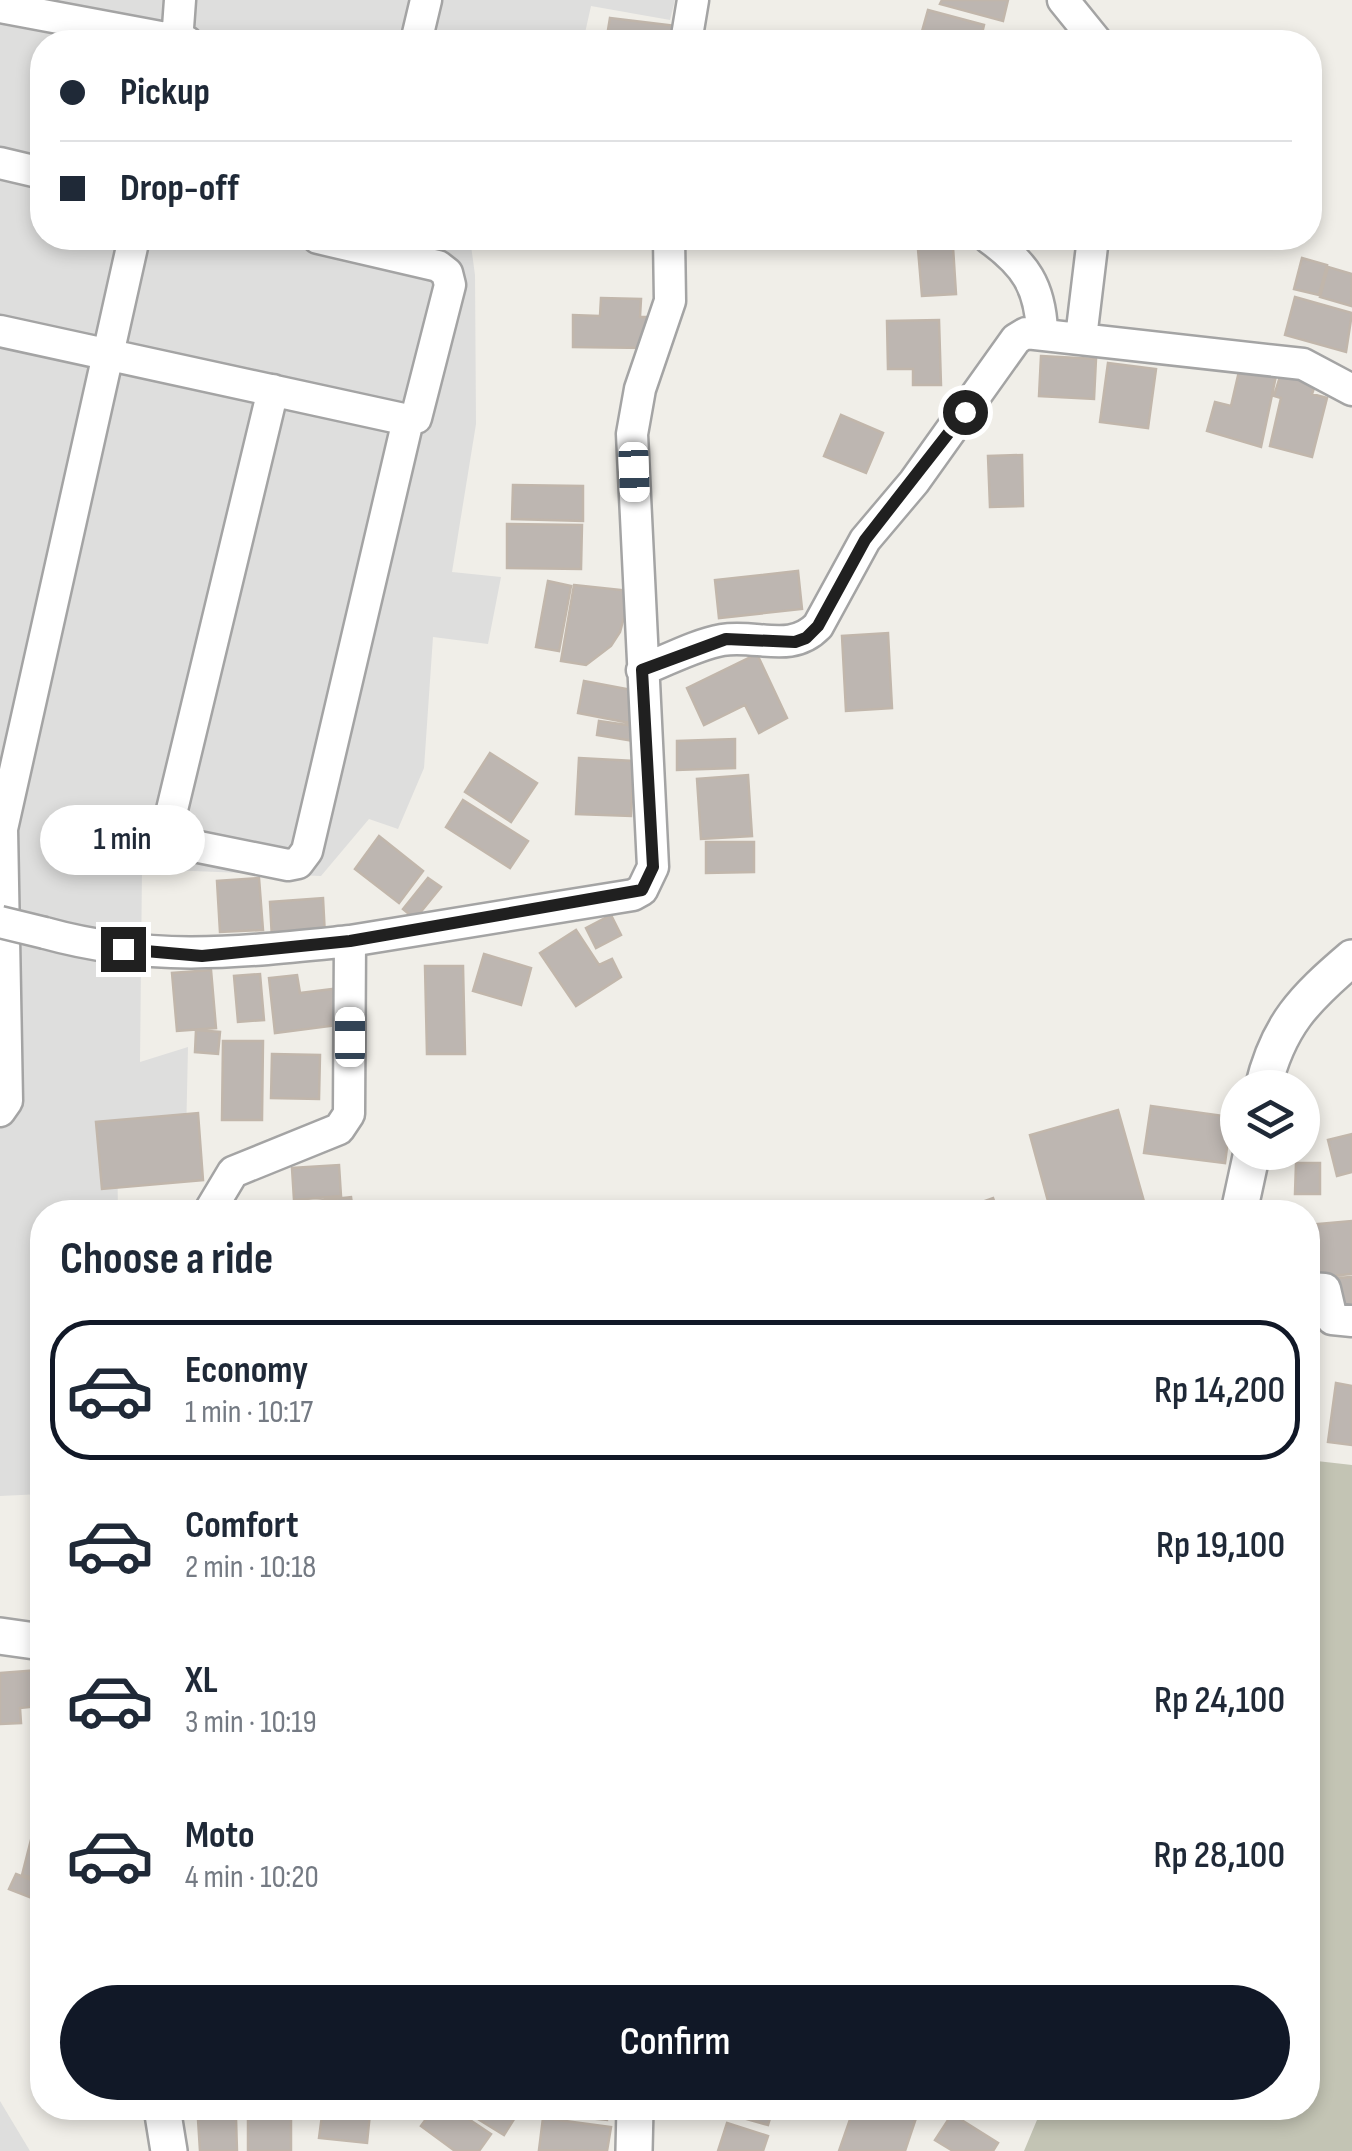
<!DOCTYPE html>
<meta charset="utf-8">
<style>
:root{--surface:#fff;--page:#f6f6f7;--text:#1f2937;--muted:#747a83;--line:#e0e1e3;--accent:#111827}
body{margin:0;font-family:"Sofia Sans Condensed",sans-serif;background:var(--page);color:var(--text);height:100vh;display:flex;flex-direction:column;font-size:38px;white-space:nowrap}
*{box-sizing:border-box;margin:0}
p{font-size:32px;color:var(--muted)}
.icon{flex:none;width:55px;height:55px;fill:none;stroke:currentColor;stroke-width:2;stroke-linecap:round;stroke-linejoin:round}
.map{position:relative;flex:1;overflow:hidden}
.drawer{position:absolute;left:30px;top:1200px;width:1290px;height:920px;display:flex;flex-direction:column;background:var(--surface);border-radius:40px;box-shadow:0 5px 15px #0003}
.drawer>*{flex:none}
.top-card{position:absolute;left:30px;top:30px;width:1292px;height:220px;border-radius:40px;box-shadow:0 5px 15px #0003;display:grid;align-content:center;height:220px;padding:0 30px;background:var(--surface)}
.fabs{position:absolute;left:1220px;top:1070px;display:grid;gap:20px}
.fabs a{display:grid;place-items:center;width:100px;height:100px;border-radius:50%;background:var(--surface);box-shadow:0 5px 15px #0003;font-size:50px}
.end{position:absolute;width:45px;height:45px;margin:-22px;border:12px solid #202020;background:#fff;box-shadow:0 0 0 5px #fff}
.from{border-radius:50%}
.bubble{position:absolute;height:70px;border-radius:35px;background:var(--surface);box-shadow:0 5px 15px #0003;font-size:32px;font-weight:600;line-height:70px;text-align:center}
.car{position:absolute;width:30px;height:60px;margin:-30px -15px;border-radius:12px;box-shadow:0 0 8px 2px #0007;background:linear-gradient(#fff 24%,#345 0 40%,#fff 0 76%,#345 0 86%,#fff 0)}
.top-card b{display:flex;align-items:center;gap:35px;height:95px;font-size:38px}
.top-card b+b{border-top:2px solid var(--line)}
.top-card i{width:25px;height:25px;background:var(--text)}
ul{padding:0;list-style:none}
li{display:flex;align-items:center;gap:30px;height:140px;margin:0 20px 15px;padding:0 10px;border:5px solid transparent;border-radius:40px}
li div{flex:1}
li b{display:block;font-size:38px}
li em{font-style:normal;font-weight:600}
li.current{border-color:var(--accent)}
li>.icon{width:90px;height:90px;stroke-width:1.5}
h2{padding:0 30px;font-size:45px;line-height:120px}
.action{display:flex;gap:20px;margin-top:auto;padding:20px 30px}
.action a{flex:1;height:115px;border-radius:60px;background:var(--accent);color:#fff;font-size:40px;font-weight:600;line-height:115px;text-align:center}
.map>svg:first-child{display:block}
.residential{fill:#dededd}
.construction{fill:#c3c4b4}
.building{fill:#bdb6b1;stroke:#c1b6ab;stroke-width:2.5}
.lines{fill:none;stroke-linecap:round;stroke-linejoin:round}
.minor-casing{stroke:#a4a4a4;stroke-width:35}
.tertiary-casing{stroke:#a4a4a4;stroke-width:40}
.minor{stroke:#fff;stroke-width:30}
.tertiary{stroke:#fff;stroke-width:35}
.minor-bridge-casing{stroke:#a4a4a4;stroke-width:35;stroke-linecap:butt}
.minor-bridge{stroke:#fff;stroke-width:30}
.route{stroke:#202020;stroke-width:12}
</style>
<div class="map">
<svg width="1352" height="2151" viewBox="0 0 1352 2151">
<rect width="100%" height="100%" fill="#f0eee8"/>
<path class="residential" d="M0 0H675L670 20 591 6 583 42H454L420 37V42H42V238H470L475 275 476 424 452 572 501 577 488 644 433 637 424 768 398 829 369 819 321 876 142 869 140 1062 188 1047 186 1138 117 1145 118 1212H42V1494L0 1496Z
M0 2101 30 2151H0Z"/>
<path class="construction" d="M1308 1460 1352 1465V2151H1024L1042 2108H1308Z"/>
<path class="building" d="M942 0H1008L1003 21 940 4Z
M928 10 984 25 980 42H919Z
M610 18 677 26 675 42H606Z
M953 247 956 294 922 296 918 249Z
M1302 258 1327 265 1319 295 1294 289Z
M1328 267 1352 274 1351 306 1320 297Z
M1295 297 1352 313 1346 352 1285 335Z
M601 298 641 299 640 317H647L646 348 573 347V315L600 316Z
M939 320 941 385H913V369H888L887 321Z
M1041 356 1096 359 1094 399 1039 396Z
M1108 363 1156 369 1148 428 1100 422Z
M1240 367 1276 376 1261 447 1207 431 1215 402 1231 406Z
M1282 370 1316 382 1312 394 1327 398 1312 457 1270 446 1281 398 1274 396Z
M841 415 883 433 866 473 824 456Z
M1022 455 1023 506 990 507 988 456Z
M513 485 583 486V521L512 519Z
M507 524 582 525 581 569 507 568Z
M798 571 802 609 719 618 715 580Z
M548 581 571 586 559 651 536 647Z
M574 585 631 591 620 632 611 646 586 665 561 661Z
M888 633 892 708 846 711 842 636Z
M757 654 787 718 759 733 745 705 704 725 687 688Z
M584 681 637 691 630 723 578 713Z
M599 721 642 727 640 742 597 735Z
M735 739V768L677 770V741Z
M490 753 537 783 511 822 465 792Z
M579 758 634 761 631 816 576 814Z
M748 775 752 836 701 839 697 779Z
M463 800 528 841 510 868 446 827Z
M379 836 423 871 399 903 355 869Z
M706 842H754V872L706 873Z
M259 878 263 930 220 932 217 881Z
M428 878 441 887 415 919 403 909Z
M323 898 325 936 272 939 270 902Z
M611 915 621 935 596 948 586 928Z
M576 930 599 965 612 959 621 977 576 1006 540 953Z
M484 954 531 968 521 1005 473 991Z
M425 966H463L465 1054H427Z
M211 970 216 1028 177 1031 172 973Z
M260 974 264 1020 238 1022 234 976Z
M297 975 300 993 333 989 338 1025 275 1033 269 978Z
M196 1030 220 1032 218 1054 195 1052Z
M223 1041H263L262 1120H222Z
M272 1054 320 1055 319 1099 271 1098Z
M1151 1106 1231 1117 1225 1163 1144 1153Z
M1118 1110 1147 1212H1051L1030 1135Z
M198 1113 203 1180 102 1189 96 1122Z
M1352 1134V1172L1337 1176 1328 1140Z
M1296 1163H1320V1194H1295Z
M339 1165 341 1196 294 1200 292 1168Z
M351 1197 353 1212H297L296 1203Z
M993 1198 998 1212H954Z
M1352 1221V1274L1308 1278V1225Z
M1352 1277V1307L1337 1308 1336 1278Z
M1336 1383 1352 1386V1445L1328 1442Z
M38 1670 40 1706 20 1708 21 1723 0 1724V1673Z
M33 1832 42 1834V1880L22 1875Z
M16 1874 42 1884V1902L9 1889Z
M248 2108H291V2151H248Z
M323 2108 370 2113 367 2143 319 2138Z
M434 2108H452L491 2134 479 2151H455L421 2126Z
M460 2108H521L504 2135Z
M545 2108H608L607 2120 544 2114Z
M734 2108H773L768 2125 732 2115Z
M854 2108H895L917 2115 905 2151H839Z
M952 2114 998 2143 993 2151H953L935 2140Z
M236 2118 237 2151H200L198 2119Z
M543 2118 611 2127 607 2151 539 2150Z
M727 2123 768 2136 763 2151H718Z"/>
<g class="lines">
<g class="minor-casing">
<path id="minor" d="M1063 0 1097 42
M0 7 187 42
M177 42 180 0
M416 42 426 0
M686 42 693 0
M0 163 42 173
M989 238C1025 264 1040 286 1042 331
M0 331 408 420 416 418 450 285 447 273 438 266 318 238
M1081 338 1093 238
M273 390 170 818V833L179 843 288 865 298 863 307 851 408 420
M642 670C668 660 695 645 722 640 757 634 791 654 818 626L865 540 914 482 1016 339 1026 333 1303 364 1352 390
M45 933C153 963 241 952 350 941
M0 1111 7 1101 2 829 134 238
M209 1212 233 1172 339 1129 349 1114 350 941 633 895 642 890 653 867 632 434 640 389 670 301 669 238
M1308 1288 1325 1289 1332 1319 1352 1321"/>
</g>
<g class="tertiary-casing">
<path id="tertiary" d="M1263 1088C1278 1025 1304 999 1352 958
M1239 1212 1252 1152
M0 1636 42 1642
M162 2108 169 2151
M634 2151 635 2108"/>
</g>
<use href="#minor" class="minor"/>
<use href="#tertiary" class="tertiary"/>
<g class="minor-bridge-casing">
<path id="minor-bridge" d="M0 922 45 933"/>
</g>
<use href="#minor-bridge" class="minor-bridge"/>
</g>
<g class="lines">
<path class="route" d="M123 949 202 956 350 941 642 890 653 867 642 670 726 639 795 642 806 638 818 626 865 540 965 412"/>
</g>
</svg>
<div class="fabs">
<a><svg class="icon" aria-label="layers" viewBox="0 0 24 24"><path d="M12 4l9 5-9 5-9-5zM3 14l9 5 9-5"/></svg></a>
</div>
<i class="end from" style="left:965px;top:412px"></i>
<i class="end" style="left:123px;top:949px"></i>
<div class="bubble" style="left:40px;top:805px;width:165px">1 min</div>
<i class="car" style="left:634px;top:472px;rotate:178deg"></i>
<i class="car" style="left:350px;top:1037px;rotate:0deg"></i>
<div class="top-card">
<b><i class="from"></i>Pickup</b>
<b><i></i>Drop-off</b>
</div>
<section class="drawer">
<h2>Choose a ride</h2>
<ul>
<li class="current"><svg class="icon" aria-label="car" viewBox="0 0 24 24"><path d="M5 17H2v-5l4-1 3-4h7l3 4 3 1v5h-3M9 17h6M6 11h13"/><circle cx="7" cy="17" r="2"/><circle cx="17" cy="17" r="2"/></svg><div><b>Economy</b><p>1 min · 10:17</p></div><em>Rp 14,200</em></li>
<li><svg class="icon" aria-label="car" viewBox="0 0 24 24"><path d="M5 17H2v-5l4-1 3-4h7l3 4 3 1v5h-3M9 17h6M6 11h13"/><circle cx="7" cy="17" r="2"/><circle cx="17" cy="17" r="2"/></svg><div><b>Comfort</b><p>2 min · 10:18</p></div><em>Rp 19,100</em></li>
<li><svg class="icon" aria-label="car" viewBox="0 0 24 24"><path d="M5 17H2v-5l4-1 3-4h7l3 4 3 1v5h-3M9 17h6M6 11h13"/><circle cx="7" cy="17" r="2"/><circle cx="17" cy="17" r="2"/></svg><div><b>XL</b><p>3 min · 10:19</p></div><em>Rp 24,100</em></li>
<li><svg class="icon" aria-label="car" viewBox="0 0 24 24"><path d="M5 17H2v-5l4-1 3-4h7l3 4 3 1v5h-3M9 17h6M6 11h13"/><circle cx="7" cy="17" r="2"/><circle cx="17" cy="17" r="2"/></svg><div><b>Moto</b><p>4 min · 10:20</p></div><em>Rp 28,100</em></li>
</ul>
<div class="action"><a>Confirm</a></div>
</section>
</div>
